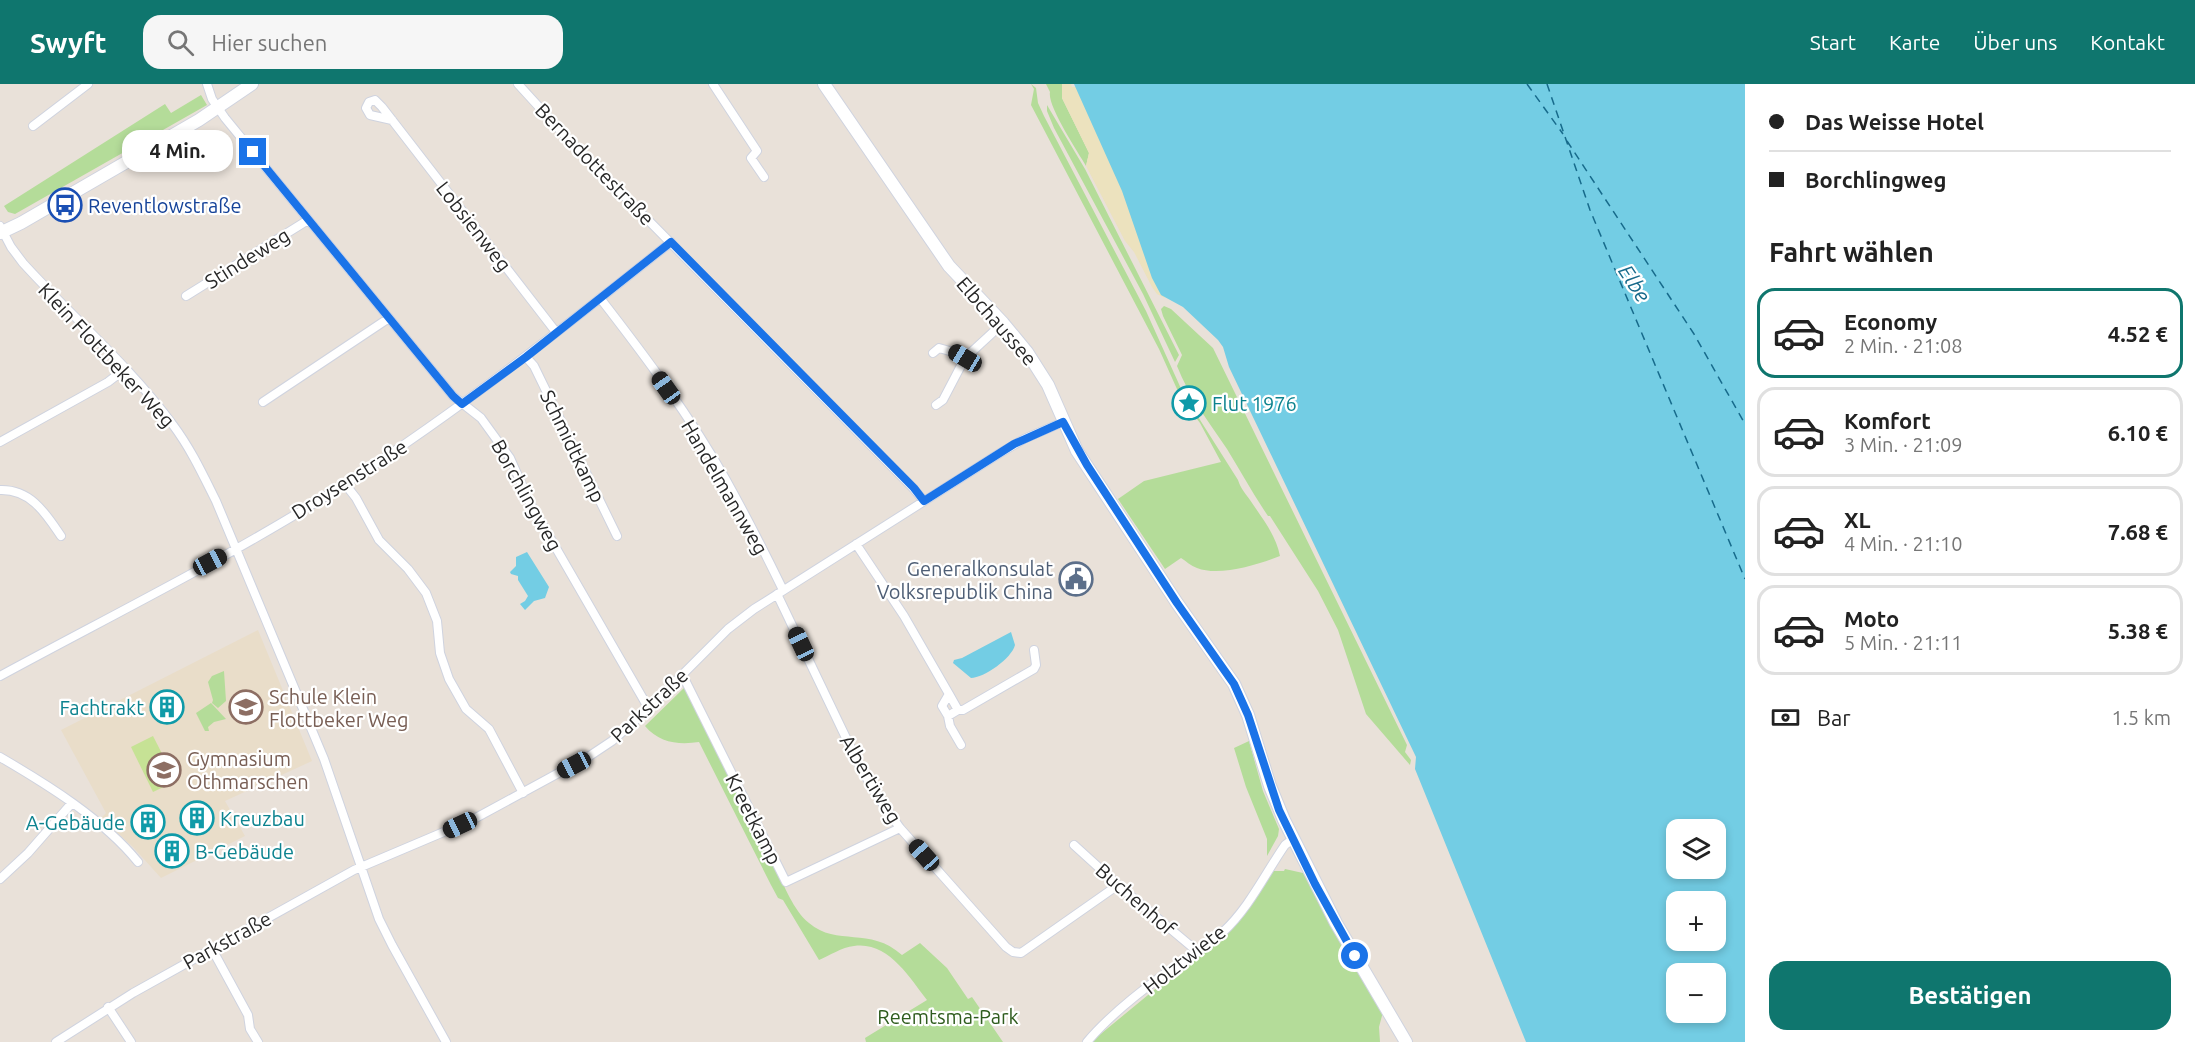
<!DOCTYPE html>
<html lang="de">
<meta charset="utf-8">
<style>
:root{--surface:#fff;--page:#f6f6f6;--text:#222;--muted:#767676;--line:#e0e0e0;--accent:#0f766e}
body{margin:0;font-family:Ubuntu,sans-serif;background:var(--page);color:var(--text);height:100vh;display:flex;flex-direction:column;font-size:22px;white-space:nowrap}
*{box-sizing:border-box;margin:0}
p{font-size:20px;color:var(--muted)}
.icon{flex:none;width:33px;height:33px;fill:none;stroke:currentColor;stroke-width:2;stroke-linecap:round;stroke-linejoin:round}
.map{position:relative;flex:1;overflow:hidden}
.drawer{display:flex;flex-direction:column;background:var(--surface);width:450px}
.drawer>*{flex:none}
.guide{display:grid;align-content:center;height:132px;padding:0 24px;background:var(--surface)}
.buttons{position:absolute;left:1666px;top:735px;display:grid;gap:12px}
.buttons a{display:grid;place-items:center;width:60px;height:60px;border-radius:12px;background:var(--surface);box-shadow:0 3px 9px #0003;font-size:30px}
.end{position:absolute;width:27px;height:27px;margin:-14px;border:8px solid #1a73e8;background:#fff;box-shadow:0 0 0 3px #fff}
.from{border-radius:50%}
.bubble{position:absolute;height:42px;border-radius:18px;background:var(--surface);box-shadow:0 3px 9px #0003;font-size:20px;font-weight:700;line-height:42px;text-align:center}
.car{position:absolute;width:18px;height:36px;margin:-18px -9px;border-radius:8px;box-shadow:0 0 4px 2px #0007;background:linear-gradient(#222 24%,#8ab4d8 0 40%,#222 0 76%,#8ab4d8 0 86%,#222 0)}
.guide b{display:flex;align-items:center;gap:21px;height:57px;font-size:22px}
.guide b+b{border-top:2px solid var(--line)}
.guide i{width:15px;height:15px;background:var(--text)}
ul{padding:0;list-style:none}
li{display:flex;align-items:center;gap:18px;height:90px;margin:0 12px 9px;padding:0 12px;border:3px solid var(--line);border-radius:18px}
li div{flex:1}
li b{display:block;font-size:22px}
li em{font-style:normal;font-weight:700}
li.current{border-color:var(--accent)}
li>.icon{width:54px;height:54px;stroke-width:1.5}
h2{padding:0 24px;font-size:27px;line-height:72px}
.pay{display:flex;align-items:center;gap:15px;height:66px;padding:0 24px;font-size:22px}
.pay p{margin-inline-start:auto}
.cta{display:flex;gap:12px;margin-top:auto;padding:12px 24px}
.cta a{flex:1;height:69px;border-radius:18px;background:var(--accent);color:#fff;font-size:24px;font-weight:700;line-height:69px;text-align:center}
header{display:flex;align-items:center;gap:36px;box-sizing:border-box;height:84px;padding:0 30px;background:var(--accent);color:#fff}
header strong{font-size:28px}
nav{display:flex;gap:33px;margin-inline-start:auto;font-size:21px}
.search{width:420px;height:54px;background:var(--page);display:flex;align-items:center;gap:15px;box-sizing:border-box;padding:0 21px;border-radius:18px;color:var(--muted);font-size:22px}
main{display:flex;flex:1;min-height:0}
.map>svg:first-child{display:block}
.education{fill:#e9ddc9}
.green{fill:#b4dc99}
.sand{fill:#ece2be}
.pitch{fill:#c6e295}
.water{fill:#73cde4;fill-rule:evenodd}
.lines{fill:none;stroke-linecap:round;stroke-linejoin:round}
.ferry{stroke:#176a8b;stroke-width:1.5;stroke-dasharray:8 6;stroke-linecap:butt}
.street-casing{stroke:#cfd3df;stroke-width:10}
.secondary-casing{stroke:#cfd3df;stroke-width:14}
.street{stroke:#fff;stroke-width:8}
.secondary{stroke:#fff;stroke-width:12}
.route{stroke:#1a73e8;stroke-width:8}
.labels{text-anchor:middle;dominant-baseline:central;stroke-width:4.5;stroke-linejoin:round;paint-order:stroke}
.street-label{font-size:20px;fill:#272727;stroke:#fff}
.transit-label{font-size:20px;fill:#164399;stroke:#fff;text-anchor:start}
.culture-label{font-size:20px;fill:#0d838f;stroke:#fff;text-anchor:start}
.service-label{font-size:20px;fill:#4e5e75;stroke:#fff;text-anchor:end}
.education-label{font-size:20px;fill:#785e54;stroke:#fff;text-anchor:start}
.park-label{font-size:20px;fill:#2f5c1e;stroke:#fff}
.water-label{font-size:21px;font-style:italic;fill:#176a8b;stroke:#fff}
</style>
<header>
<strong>Swyft</strong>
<div class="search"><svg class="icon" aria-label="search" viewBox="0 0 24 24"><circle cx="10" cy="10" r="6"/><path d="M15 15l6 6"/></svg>Hier suchen</div>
<nav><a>Start</a><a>Karte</a><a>Über uns</a><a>Kontakt</a></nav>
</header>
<main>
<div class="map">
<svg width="1745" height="958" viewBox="0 0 1745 958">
<rect width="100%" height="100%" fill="#e9e1d9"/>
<path class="education" d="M258 546 312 677 225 717 245 752 161 794 133 763 101 734 106 729 61 646Z"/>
<path class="green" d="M1031 0 1036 4 1038 19 1044 32 1146 227 1183 309 1238 396C1241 405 1245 409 1250 416 1262 434 1276 451 1280 472 1259 480 1220 493 1197 484 1191 482 1186 477 1181 474L1165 485 1118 415 1144 397 1221 378 1200 339 1181 314 1159 265 1031 21 1034 5Z
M1046 0H1062V14L1089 69 1086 82C1078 68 1047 22 1050 8Z
M201 11 207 21 15 130 8 128 4 122 165 20 171 29Z
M1047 21 1085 85 1179 271 1175 278 1143 210 1054 44 1047 27Z
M1164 222 1171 225 1213 264 1407 661 1405 668 1411 676 1410 681 1366 630 1338 546 1318 507 1270 432H1268C1253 410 1241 388 1227 365 1209 338 1189 313 1177 282L1182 271 1163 232 1161 225Z
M224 587 226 617 218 624 212 619 213 616 208 598 212 592Z
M685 603C715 663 744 725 775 784 785 802 793 826 809 839 837 863 870 842 902 871L920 859 947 884 968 915 972 913 1003 958H866L865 954 927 916C909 893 888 857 854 862 842 863 829 872 819 876L783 816 778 814 771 801 699 658C679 661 659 659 645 642Z
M211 619 226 635 214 638 208 643 209 647H205L196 629Z
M1249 657 1263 707 1279 745 1278 752 1267 772V755L1246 703 1234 664Z
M1285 785 1303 789 1383 928 1379 943 1380 958H1091L1165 897 1195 876 1230 847 1273 787H1284Z"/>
<path class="sand" d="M1062 0H1071L1072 3 1092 0 1165 214 1157 210 1152 203 1134 168 1125 157 1086 82 1089 69 1062 14Z"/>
<path class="pitch" d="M153 652 176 697 153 708 131 663Z"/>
<path class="water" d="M1074 0H1745V958H1526L1415 685 1416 673 1229 283 1223 263 1218 256 1183 223 1161 211 1152 194 1122 107ZM1677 746H1716V784H1677ZM1677 818H1716V856H1677ZM1677 890H1716V928H1677Z
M527 468 549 503 545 514 534 517 525 526 520 520 525 517 528 512 518 496V492L511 490 510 488 516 482V473Z
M1011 548 1015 561C1012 574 984 594 971 594L953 579 954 576 962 574Z"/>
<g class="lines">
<path class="ferry" d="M1527 0 1563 50
M1547 0 1590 126 1745 495
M1567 57 1694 250 1745 340"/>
<g class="street-casing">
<path id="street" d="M207 0 212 15 225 34 453 312 481 334 510 374 530 419 649 625
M518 0 570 57 913 404 924 417
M713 0 757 67 751 74 764 93
M392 36 370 31 366 24 369 18 375 16 382 23 556 248
M33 42 88 0
M0 142 11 163 23 179C72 233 130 282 173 341 191 365 203 391 216 417L324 675 379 835 392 861 446 958
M186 212 308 136
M600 214C645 272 690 332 726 396 746 432 765 469 783 506
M933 269 939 264 953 268 965 274
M526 273 534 282 617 452
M263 318 389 234
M936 321 943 316 965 274 1003 239
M0 358 108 298 125 285
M345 400 356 414 379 456 408 485 426 509 437 537 440 569 449 595 466 625 489 645 523 709
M0 406C31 405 46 430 61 452
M856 460 904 532 949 610 942 622 948 632 958 626 949 610
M777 510 860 683 878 713 900 744 1006 863 1013 868 1021 869 1118 801
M682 590 786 798 900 744
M0 592C116 529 236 470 348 398 461 325 566 242 671 158
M958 626H963L1034 585 1036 581 1034 566
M948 632 950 642 961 661
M0 673C48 701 103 735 138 778
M1074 761 1118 801 1198 868
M0 795 28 769 71 720
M212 865 248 931 250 945 258 958
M108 923 131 958
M56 958 133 909 354 786 472 736 588 673 612 657 645 628 728 545 754 525 1000 369 1024 355 1063 338
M1087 958C1108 933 1137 910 1163 891 1183 877 1205 864 1223 848 1249 824 1265 790 1285 761L1293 755"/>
</g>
<g class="secondary-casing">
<path id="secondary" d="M824 0 949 182 1003 239 1027 268 1048 301 1077 367 1177 519 1234 600 1248 631 1270 702 1284 736 1336 839 1406 958
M0 149 21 139 199 36 252 0"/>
</g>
<use href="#street" class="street"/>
<use href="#secondary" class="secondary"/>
</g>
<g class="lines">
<path class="route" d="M253 68 453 312 462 320 526 273 671 158 914 404 924 417 1014 360 1063 338 1087 381 1177 519 1234 600 1248 631 1279 726 1315 800 1355 872"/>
</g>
<defs>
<g id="bus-ring" transform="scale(1.725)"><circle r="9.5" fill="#fff" stroke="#1a4fb4" stroke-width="1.5"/><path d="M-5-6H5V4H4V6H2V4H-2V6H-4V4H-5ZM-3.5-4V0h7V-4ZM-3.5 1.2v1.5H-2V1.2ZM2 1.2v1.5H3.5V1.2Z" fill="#1a4fb4"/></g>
<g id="sight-ring" transform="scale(1.725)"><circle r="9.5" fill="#fff" stroke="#0f9aa8" stroke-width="1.5"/><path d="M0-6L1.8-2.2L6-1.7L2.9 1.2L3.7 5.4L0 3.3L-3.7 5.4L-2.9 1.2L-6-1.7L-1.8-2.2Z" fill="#0f9aa8"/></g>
<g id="civic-ring" transform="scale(1.725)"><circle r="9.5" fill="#fff" stroke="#5c6f8a" stroke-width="1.5"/><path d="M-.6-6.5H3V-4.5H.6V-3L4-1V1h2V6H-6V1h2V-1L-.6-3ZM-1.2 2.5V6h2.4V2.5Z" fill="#5c6f8a"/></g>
<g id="building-ring" transform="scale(1.725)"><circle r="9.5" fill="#fff" stroke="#0f9aa8" stroke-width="1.5"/><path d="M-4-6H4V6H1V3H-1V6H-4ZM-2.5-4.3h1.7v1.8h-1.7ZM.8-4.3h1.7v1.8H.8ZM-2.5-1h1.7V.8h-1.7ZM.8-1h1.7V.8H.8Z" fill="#0f9aa8"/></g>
<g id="school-ring" transform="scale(1.725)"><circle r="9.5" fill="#fff" stroke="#8d6e63" stroke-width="1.5"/><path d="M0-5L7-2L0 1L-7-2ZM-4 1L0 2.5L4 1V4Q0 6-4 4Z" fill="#8d6e63"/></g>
</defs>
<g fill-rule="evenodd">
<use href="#bus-ring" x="65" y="121"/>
<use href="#sight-ring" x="1189" y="319"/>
<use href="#civic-ring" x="1076" y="495"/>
<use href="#building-ring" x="167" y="623"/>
<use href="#school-ring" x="246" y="623"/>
<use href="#school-ring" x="164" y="686"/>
<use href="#building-ring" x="197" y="734"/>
<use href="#building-ring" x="148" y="738"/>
<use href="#building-ring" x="172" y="767"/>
</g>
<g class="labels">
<g class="street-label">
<text transform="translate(595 80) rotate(46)">Bernadottestraße</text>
<text transform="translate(474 142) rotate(52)">Lobsienweg</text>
<text transform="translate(247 174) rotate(-32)">Stindeweg</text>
<text transform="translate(997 237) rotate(49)">Elbchaussee</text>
<text transform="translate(107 271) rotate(47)">Klein Flottbeker Weg</text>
<text transform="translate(573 362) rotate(64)">Schmidtkamp</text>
<text transform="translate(349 395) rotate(-32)">Droysenstraße</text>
<text transform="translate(725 403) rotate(60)">Handelmannweg</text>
<text transform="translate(527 411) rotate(61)">Borchlingweg</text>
<text transform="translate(649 621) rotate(-43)">Parkstraße</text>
<text transform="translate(871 695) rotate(59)">Albertiweg</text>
<text transform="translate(754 735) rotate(63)">Kreetkamp</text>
<text transform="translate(1136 815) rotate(41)">Buchenhof</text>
<text transform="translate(227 856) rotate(-29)">Parkstraße</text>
<text transform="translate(1184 875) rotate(-38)">Holztwiete</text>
</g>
<g class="transit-label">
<text x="88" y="121">Reventlowstraße</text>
</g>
<g class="culture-label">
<text x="1212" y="319">Flut 1976</text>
<text x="144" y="623" text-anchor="end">Fachtrakt</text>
<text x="220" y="734">Kreuzbau</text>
<text x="125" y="738" text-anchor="end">A-Gebäude</text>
<text x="195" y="767">B-Gebäude</text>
</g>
<g class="service-label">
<text x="1053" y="484">Generalkonsulat<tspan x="1053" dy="23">Volksrepublik China</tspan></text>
</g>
<g class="education-label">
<text x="269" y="612">Schule Klein<tspan x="269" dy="23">Flottbeker Weg</tspan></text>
<text x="187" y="674">Gymnasium<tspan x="187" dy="23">Othmarschen</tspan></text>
</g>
<g class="park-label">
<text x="948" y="932">Reemtsma-Park</text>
</g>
<g class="water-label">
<text transform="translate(1635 199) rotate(57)">Elbe</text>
</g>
</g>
</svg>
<div class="buttons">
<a><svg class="icon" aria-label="layers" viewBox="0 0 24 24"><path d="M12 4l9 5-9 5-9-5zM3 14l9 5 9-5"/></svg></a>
<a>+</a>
<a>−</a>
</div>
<i class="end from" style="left:1355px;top:872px"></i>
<i class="end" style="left:253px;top:68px"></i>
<div class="bubble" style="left:122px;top:46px;width:111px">4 Min.</div>
<i class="car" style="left:965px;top:274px;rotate:301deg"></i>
<i class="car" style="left:666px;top:304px;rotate:325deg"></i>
<i class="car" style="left:210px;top:478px;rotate:62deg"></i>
<i class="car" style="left:801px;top:560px;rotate:335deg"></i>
<i class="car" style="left:574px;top:681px;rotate:242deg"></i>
<i class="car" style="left:460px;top:741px;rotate:245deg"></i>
<i class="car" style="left:924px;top:771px;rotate:318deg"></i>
</div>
<section class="drawer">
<div class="guide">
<b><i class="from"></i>Das Weisse Hotel</b>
<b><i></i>Borchlingweg</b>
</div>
<h2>Fahrt wählen</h2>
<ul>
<li class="current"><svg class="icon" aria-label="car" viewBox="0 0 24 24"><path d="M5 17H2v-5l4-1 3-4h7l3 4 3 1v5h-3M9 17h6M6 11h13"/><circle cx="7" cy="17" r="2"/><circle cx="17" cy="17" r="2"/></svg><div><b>Economy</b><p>2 Min. · 21:08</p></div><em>4.52 €</em></li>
<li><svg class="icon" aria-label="car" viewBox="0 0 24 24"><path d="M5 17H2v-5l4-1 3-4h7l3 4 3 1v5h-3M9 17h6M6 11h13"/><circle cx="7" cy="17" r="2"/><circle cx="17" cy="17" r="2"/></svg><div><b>Komfort</b><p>3 Min. · 21:09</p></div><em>6.10 €</em></li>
<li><svg class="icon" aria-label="car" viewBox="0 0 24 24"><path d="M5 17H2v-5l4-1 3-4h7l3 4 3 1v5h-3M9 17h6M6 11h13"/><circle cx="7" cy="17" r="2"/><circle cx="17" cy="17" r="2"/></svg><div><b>XL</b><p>4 Min. · 21:10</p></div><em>7.68 €</em></li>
<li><svg class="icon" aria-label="car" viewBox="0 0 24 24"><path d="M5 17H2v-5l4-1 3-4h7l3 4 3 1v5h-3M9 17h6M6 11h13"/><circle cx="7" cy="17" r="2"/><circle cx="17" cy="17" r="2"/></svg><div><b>Moto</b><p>5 Min. · 21:11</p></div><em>5.38 €</em></li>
</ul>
<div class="pay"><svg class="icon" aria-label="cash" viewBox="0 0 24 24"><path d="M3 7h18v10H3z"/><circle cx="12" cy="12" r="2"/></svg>Bar<p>1.5 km</p></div>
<div class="cta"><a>Bestätigen</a></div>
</section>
</main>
